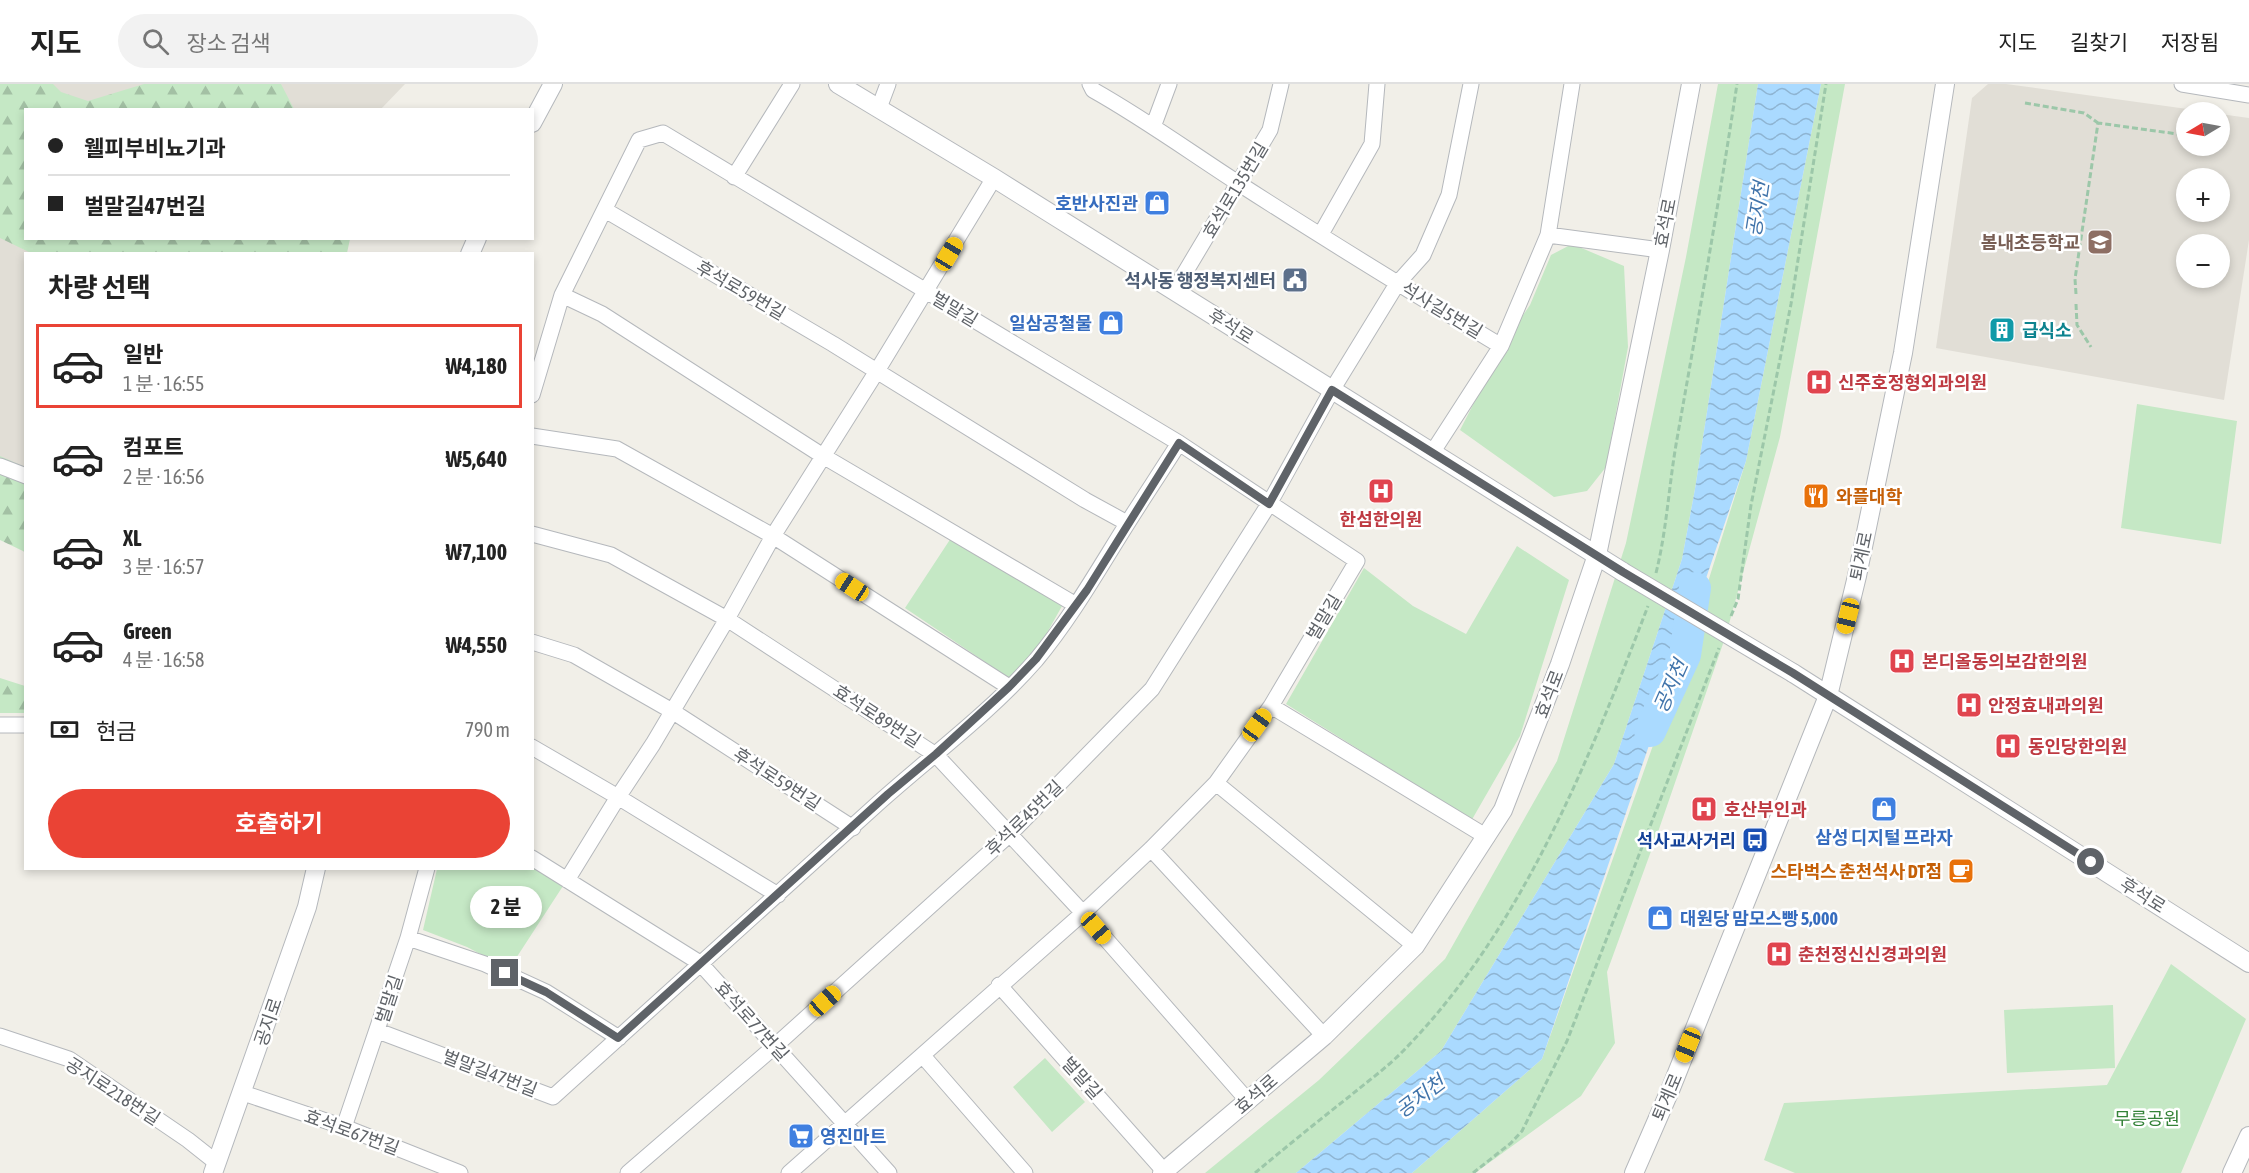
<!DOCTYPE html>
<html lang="ko">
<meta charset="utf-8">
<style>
:root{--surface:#fff;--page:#f2f2f2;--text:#222;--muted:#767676;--line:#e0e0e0;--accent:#ea4335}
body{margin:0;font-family:"Asap Condensed","Noto Sans KR",sans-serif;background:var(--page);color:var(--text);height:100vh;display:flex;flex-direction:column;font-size:22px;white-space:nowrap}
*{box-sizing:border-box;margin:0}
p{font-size:20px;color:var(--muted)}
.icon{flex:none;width:33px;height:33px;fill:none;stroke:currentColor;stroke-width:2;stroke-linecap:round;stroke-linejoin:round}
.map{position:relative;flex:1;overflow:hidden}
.panel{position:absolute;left:24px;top:168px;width:510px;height:618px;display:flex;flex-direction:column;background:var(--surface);border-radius:0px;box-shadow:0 3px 9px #0003}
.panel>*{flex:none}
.guide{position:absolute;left:24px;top:24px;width:510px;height:132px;border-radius:0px;box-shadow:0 3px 9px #0003;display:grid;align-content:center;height:132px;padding:0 24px;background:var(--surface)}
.needle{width:39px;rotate:260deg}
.tools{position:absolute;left:2176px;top:18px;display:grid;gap:12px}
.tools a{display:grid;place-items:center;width:54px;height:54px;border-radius:50%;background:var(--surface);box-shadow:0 3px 9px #0003;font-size:30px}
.end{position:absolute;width:27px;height:27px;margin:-14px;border:8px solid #5f6368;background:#fff;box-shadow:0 0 0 3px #fff}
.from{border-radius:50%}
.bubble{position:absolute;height:42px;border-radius:21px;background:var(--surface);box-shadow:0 3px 9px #0003;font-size:20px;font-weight:700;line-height:42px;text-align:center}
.car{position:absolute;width:18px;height:36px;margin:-18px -9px;border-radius:8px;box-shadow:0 0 4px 2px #0007;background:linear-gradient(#f5c518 24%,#345 0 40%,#f5c518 0 76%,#345 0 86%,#f5c518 0)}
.guide b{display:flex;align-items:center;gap:21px;height:57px;font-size:22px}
.guide b+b{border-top:2px solid var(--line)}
.guide i{width:15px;height:15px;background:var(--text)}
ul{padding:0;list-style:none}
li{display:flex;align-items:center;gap:18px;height:84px;margin:0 12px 9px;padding:0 12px;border:3px solid transparent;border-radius:0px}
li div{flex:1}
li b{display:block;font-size:22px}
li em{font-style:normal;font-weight:700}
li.on{border-color:var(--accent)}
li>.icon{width:54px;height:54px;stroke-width:1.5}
h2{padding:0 24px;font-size:27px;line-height:72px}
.pay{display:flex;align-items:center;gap:15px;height:66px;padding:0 24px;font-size:22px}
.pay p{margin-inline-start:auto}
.primary-button{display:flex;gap:12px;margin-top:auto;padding:12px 24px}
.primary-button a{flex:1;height:69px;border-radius:36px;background:var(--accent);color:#fff;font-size:24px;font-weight:700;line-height:69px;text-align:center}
header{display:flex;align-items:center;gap:36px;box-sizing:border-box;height:84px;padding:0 30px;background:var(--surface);border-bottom:2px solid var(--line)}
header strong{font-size:28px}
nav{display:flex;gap:33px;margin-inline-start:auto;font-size:21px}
.search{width:420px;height:54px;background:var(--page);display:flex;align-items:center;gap:15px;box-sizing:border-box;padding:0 21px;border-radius:33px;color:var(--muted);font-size:22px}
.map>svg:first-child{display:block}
.education{fill:#e1ded6;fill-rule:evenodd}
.forest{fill:url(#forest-firs)}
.park{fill:#c5e8c5}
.water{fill:url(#water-waves)}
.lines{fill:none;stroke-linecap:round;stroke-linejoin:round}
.river{stroke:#aadaff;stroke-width:32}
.minor-casing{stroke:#b5b8bc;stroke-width:17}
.tertiary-casing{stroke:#b5b8bc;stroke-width:20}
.path{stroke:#9cc7a9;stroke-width:3;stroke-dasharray:6 3;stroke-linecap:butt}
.minor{stroke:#fff;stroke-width:15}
.tertiary{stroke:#fff;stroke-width:18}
.tertiary-bridge-casing{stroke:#b5b8bc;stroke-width:20;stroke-linecap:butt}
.tertiary-bridge{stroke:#fff;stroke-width:18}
.route{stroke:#5f6368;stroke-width:8}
.labels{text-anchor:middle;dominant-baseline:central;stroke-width:5;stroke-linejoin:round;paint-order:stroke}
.street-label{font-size:18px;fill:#5f6368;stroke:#fff}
.shop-label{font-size:18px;font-weight:bold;fill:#366cbe;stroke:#fff;text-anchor:end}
.education-label{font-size:18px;font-weight:bold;fill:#785e54;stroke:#fff;text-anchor:end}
.service-label{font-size:18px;font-weight:bold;fill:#4e5e75;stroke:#fff;text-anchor:end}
.culture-label{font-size:18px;font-weight:bold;fill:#0d838f;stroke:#fff;text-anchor:start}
.health-label{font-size:18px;font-weight:bold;fill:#be3a42;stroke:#fff;text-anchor:start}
.food-label{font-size:18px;font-weight:bold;fill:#c56008;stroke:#fff;text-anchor:start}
.transit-label{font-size:18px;font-weight:bold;fill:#164399;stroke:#fff;text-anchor:end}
.park-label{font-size:18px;fill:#348238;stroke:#fff}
.water-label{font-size:20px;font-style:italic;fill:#4174aa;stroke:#fff}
</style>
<header>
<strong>지도</strong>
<div class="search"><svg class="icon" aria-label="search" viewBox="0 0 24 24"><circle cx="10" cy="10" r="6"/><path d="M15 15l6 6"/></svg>장소 검색</div>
<nav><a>지도</a><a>길찾기</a><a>저장됨</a></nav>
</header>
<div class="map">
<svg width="2249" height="1089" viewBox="0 0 2249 1089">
<defs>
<pattern id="forest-firs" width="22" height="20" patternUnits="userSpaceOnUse" patternTransform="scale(1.5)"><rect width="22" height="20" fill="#c5e8c5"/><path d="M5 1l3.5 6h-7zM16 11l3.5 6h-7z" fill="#a3c0a4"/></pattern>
<pattern id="water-waves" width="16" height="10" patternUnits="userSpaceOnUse" patternTransform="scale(1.5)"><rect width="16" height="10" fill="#aadaff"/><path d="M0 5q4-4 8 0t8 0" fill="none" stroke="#8eb4d2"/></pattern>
</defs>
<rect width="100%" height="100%" fill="#f1efe8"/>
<path class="education" d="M0 0H405L381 25 26 26V154L293 169 26 170 25 439 0 433Z
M1988 0H2006L2209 28H2187V62H2220V30L2249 34V156L2224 316 1936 264 1972 14ZM2187 94H2220V128H2187ZM2187 160H2220V194H2187Z"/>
<path class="forest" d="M0 0H53L61 8 88 17 144 0H281L294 25 26 26V154L350 155 347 169 33 170 0 154Z
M0 372 25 383V468L0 456Z
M0 594 25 602V629H0Z"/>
<path class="park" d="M1718 0H1758L1695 405 1682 475 1614 680 1441 967 1296 1089H1205L1319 996 1445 875 1557 677 1626 459 1686 173Z
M1821 0H1845L1780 353 1726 551 1658 748 1607 888 1615 959 1581 1012 1475 1089H1412L1542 975 1685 571 1746 377Z
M1572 160 1624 182 1628 263 1606 383 1587 407 1554 413 1460 346 1508 253 1530 221 1551 171Z
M2137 320 2237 337 2221 460 2121 444Z
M951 454 1062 522 1038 565 1009 594 905 524Z
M1517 462 1569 496 1520 652 1470 739 1400 691 1286 620 1364 484 1413 522 1466 550Z
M533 778 563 802 509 885 467 863 423 846 437 785 532 784Z
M2171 880 2246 935 2181 1089H1795L1764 1076 1784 1019 2107 1001Z
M2113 921 2115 984 2007 989 2004 926Z
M1045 974 1085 1018 1052 1048 1013 1003Z"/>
<path class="water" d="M1758 0H1821L1746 377 1542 975 1412 1089H1296L1441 967 1614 680 1682 475 1695 405Z"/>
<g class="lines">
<path class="river" d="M1650 647 1685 571 1695 504"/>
<g class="minor-casing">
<path id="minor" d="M1090 0 1093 6C1143 34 1190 68 1238 99 1325 155 1413 209 1501 262
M2182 0 2249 11
M879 24 888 0
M1153 43 1169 0
M734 93 792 0
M605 126 833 260 1085 416 1127 439
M1321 150 1372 60 1377 0
M1548 151 1660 166
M1174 207 1270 46 1281 0
M562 211 602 230 823 372 1076 521
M532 311 562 211 639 56 663 49 1179 359 1357 477 1271 622 1216 699 1151 765 1083 829 789 1089
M532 352 617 365 773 452 1009 603
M1432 369 1501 262 1548 151 1572 0
M0 382 26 392
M532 450 611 471 727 535 936 671 1083 829 1248 1017
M532 558 574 571 672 627 853 744
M1271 622 1487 753
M0 641H26
M532 663 618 713 778 811
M1216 699 1415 862
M1151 765 1324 952
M532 774 700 879 889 1089
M567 796 618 713 653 660 727 535 773 452 877 287 994 94
M408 854 485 880 546 908 619 954
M999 901 1164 1087
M378 947 553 1013 874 723C928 674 988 631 1036 576 1071 534 1098 486 1127 440 1144 413 1162 386 1179 359
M0 952 69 975 188 1056 217 1079
M923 972 1025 1089
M243 1009 344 1043 460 1089
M344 1043 408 854 427 784
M628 1089 775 962 1010 750 1152 605 1269 420 1332 306 1397 200 1423 171 1449 111 1471 0"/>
</g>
<g class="tertiary-casing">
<path id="tertiary" d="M838 0 994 94 1623 488
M532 39 553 0
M470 170 477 154
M1793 589 2249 879
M213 1089 307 823 316 784
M1162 1089 1324 952 1415 862 1503 726 1560 580 1597 471 1660 166 1691 0
M1634 1089 1671 1004 1828 612 1857 492 1903 269 1945 0
M2232 1089 2249 1052"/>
</g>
<path class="path" d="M2025 19 2084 29 2098 39
M2076 210 2075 195 2098 39 2185 51
M2076 220 2077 241 2091 263
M1656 489C1667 445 1669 399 1677 355 1698 236 1719 119 1737 0
M1731 532 1738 515 1751 421 1791 220 1826 0
M1255 1089C1286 1063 1318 1037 1350 1012 1368 997 1389 982 1405 965 1522 845 1589 676 1648 522
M1473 1089 1511 1059 1522 1047 1567 957 1719 564"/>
<use href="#minor" class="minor"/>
<use href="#tertiary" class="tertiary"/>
<g class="tertiary-bridge-casing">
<path id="tertiary-bridge" d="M1623 488 1793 589"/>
</g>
<use href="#tertiary-bridge" class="tertiary-bridge"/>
</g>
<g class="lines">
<path class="route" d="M505 889 546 908 618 954 888 710 936 670 1009 603 1036 575 1087 506 1179 359 1269 420 1332 306 1623 488 1793 589 2091 778"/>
</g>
<defs>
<g id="shop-square" transform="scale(1.35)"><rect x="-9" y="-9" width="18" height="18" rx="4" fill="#3f7fe0" stroke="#fff"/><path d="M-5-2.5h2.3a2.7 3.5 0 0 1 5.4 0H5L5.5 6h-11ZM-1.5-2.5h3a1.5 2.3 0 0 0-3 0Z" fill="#fff"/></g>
<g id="school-square" transform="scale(1.35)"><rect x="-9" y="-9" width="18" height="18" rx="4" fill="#8d6e63" stroke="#fff"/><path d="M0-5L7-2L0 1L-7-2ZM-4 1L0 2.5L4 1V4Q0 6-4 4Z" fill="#fff"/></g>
<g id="civic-square" transform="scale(1.35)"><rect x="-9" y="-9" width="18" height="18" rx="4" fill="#5c6f8a" stroke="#fff"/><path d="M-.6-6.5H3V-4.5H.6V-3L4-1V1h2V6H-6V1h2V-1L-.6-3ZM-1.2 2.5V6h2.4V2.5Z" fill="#fff"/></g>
<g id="building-square" transform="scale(1.35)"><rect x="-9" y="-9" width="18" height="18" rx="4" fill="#0f9aa8" stroke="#fff"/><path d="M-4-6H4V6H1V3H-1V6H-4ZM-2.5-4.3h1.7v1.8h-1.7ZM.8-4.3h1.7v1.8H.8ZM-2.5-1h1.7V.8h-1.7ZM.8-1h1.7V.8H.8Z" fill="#fff"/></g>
<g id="hospital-square" transform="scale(1.35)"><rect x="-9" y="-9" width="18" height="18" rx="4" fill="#e0444e" stroke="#fff"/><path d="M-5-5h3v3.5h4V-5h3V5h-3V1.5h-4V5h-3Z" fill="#fff"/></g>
<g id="restaurant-square" transform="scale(1.35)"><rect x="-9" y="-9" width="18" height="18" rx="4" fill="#e8710a" stroke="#fff"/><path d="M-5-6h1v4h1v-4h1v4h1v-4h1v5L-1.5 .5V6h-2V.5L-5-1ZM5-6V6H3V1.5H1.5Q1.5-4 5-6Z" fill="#fff"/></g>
<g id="bus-square" transform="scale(1.35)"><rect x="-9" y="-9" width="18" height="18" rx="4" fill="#1a4fb4" stroke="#fff"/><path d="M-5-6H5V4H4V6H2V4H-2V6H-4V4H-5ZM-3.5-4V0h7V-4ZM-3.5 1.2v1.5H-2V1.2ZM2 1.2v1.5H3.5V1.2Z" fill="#fff"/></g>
<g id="cafe-square" transform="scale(1.35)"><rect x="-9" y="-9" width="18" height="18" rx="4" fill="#e8710a" stroke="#fff"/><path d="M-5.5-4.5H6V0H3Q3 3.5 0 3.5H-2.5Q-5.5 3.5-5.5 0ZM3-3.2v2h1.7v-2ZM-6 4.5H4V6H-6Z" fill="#fff"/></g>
<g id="supermarket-square" transform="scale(1.35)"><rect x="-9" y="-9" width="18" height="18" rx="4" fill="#3f7fe0" stroke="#fff"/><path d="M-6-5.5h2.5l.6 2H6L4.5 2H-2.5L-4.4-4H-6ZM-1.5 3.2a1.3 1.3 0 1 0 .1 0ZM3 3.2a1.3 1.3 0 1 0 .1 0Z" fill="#fff"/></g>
</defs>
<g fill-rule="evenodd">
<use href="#shop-square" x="1157" y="119"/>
<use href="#school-square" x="2100" y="158"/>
<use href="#civic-square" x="1295" y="196"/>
<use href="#shop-square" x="1111" y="239"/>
<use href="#building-square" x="2002" y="246"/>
<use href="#hospital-square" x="1819" y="298"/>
<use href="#hospital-square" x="1381" y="407"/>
<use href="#restaurant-square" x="1816" y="412"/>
<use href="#hospital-square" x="1902" y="577"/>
<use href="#hospital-square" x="1969" y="621"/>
<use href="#hospital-square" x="2008" y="662"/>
<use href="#hospital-square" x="1704" y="725"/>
<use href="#shop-square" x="1884" y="725"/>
<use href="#bus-square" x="1755" y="756"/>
<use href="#cafe-square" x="1961" y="787"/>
<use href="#shop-square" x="1660" y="834"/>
<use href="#hospital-square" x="1779" y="870"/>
<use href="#supermarket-square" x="801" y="1052"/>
</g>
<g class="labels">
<g class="street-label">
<text transform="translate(1235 106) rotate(-59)">효석로135번길</text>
<text transform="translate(1665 139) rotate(-79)">효석로</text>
<text transform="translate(741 206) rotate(30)">후석로59번길</text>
<text transform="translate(955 225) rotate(31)">벌말길</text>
<text transform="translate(1442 226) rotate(31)">석사길5번길</text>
<text transform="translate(1231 242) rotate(32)">후석로</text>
<text transform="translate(1861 472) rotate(-78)">퇴계로</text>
<text transform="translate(1324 533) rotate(-59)">벌말길</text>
<text transform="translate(1549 610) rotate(-69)">효석로</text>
<text transform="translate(877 632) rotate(33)">효석로89번길</text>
<text transform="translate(777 695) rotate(33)">후석로59번길</text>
<text transform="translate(1024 734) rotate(-44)">후석로45번길</text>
<text transform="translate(2143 811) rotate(32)">후석로</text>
<text transform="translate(389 915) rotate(-72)">벌말길</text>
<text transform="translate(752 937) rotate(48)">효석로77번길</text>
<text transform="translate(268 938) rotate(-71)">공지로</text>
<text transform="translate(490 989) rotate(21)">벌말길47번길</text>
<text transform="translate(1082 994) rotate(48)">벌말길</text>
<text transform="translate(113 1007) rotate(33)">공지로218번길</text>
<text transform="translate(1256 1010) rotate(-41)">효석로</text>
<text transform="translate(1667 1013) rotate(-67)">퇴계로</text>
<text transform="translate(352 1048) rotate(20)">효석로67번길</text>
</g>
<g class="shop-label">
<text x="1138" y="119">호반사진관</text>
<text x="1092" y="239">일삼공철물</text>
<text x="1884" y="753" text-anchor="middle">삼성 디지털 프라자</text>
<text x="1680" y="834" text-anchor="start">대원당 맘모스빵 5,000</text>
<text x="820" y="1052" text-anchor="start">영진마트</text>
</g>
<g class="education-label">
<text x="2080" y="158">봄내초등학교</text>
</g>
<g class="service-label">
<text x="1276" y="196">석사동 행정복지센터</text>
</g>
<g class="culture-label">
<text x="2022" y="246">급식소</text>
</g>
<g class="health-label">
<text x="1838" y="298">신주호정형외과의원</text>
<text x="1381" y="435" text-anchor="middle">한섬한의원</text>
<text x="1922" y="577">본디올동의보감한의원</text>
<text x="1988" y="621">안정효내과의원</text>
<text x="2028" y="662">동인당한의원</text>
<text x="1724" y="725">호산부인과</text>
<text x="1798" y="870">춘천정신신경과의원</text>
</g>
<g class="food-label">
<text x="1836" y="412">와플대학</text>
<text x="1942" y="787" text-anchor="end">스타벅스 춘천석사 DT점</text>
</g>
<g class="transit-label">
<text x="1736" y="756">석사교사거리</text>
</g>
<g class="park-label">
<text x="2147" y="1034">무릉공원</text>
</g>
<g class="water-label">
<text transform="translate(1757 125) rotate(-81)">공지천</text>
<text transform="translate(1670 602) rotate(-66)">공지천</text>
<text transform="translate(1420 1012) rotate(-37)">공지천</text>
</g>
</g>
</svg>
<div class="tools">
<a><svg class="needle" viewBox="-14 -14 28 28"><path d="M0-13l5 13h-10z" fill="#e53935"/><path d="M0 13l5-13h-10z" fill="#767676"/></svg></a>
<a>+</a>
<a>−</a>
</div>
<i class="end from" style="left:2091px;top:778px"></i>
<i class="end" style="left:505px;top:889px"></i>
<div class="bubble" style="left:470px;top:802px;width:72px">2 분</div>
<i class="car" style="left:949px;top:170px;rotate:31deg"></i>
<i class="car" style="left:852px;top:503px;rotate:303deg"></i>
<i class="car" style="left:1848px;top:532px;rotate:194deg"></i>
<i class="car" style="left:1257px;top:641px;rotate:36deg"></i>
<i class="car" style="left:1096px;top:844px;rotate:139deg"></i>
<i class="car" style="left:825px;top:917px;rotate:48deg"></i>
<i class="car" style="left:1688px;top:961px;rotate:202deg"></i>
<div class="guide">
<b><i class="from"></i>웰피부비뇨기과</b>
<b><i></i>벌말길47번길</b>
</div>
<section class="panel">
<h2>차량 선택</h2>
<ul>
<li class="on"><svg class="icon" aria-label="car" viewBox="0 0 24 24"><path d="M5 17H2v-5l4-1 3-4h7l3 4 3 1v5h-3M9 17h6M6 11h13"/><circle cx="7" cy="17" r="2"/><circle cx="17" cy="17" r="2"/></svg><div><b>일반</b><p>1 분 · 16:55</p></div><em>₩4,180</em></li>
<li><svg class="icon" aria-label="car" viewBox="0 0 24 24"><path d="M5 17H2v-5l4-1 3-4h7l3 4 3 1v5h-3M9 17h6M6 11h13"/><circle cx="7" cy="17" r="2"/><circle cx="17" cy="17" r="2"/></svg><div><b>컴포트</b><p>2 분 · 16:56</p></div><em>₩5,640</em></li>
<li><svg class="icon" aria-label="car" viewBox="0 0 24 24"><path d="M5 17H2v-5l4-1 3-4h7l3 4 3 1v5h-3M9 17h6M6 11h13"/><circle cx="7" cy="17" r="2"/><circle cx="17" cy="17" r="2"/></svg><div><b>XL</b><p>3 분 · 16:57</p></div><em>₩7,100</em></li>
<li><svg class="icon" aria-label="car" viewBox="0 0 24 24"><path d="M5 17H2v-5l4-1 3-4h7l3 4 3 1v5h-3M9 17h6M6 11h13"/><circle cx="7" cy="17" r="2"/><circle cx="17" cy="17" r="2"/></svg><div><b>Green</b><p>4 분 · 16:58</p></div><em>₩4,550</em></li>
</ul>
<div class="pay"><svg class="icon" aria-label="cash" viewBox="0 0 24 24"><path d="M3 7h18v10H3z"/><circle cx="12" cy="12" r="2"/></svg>현금<p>790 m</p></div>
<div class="primary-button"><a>호출하기</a></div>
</section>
</div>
